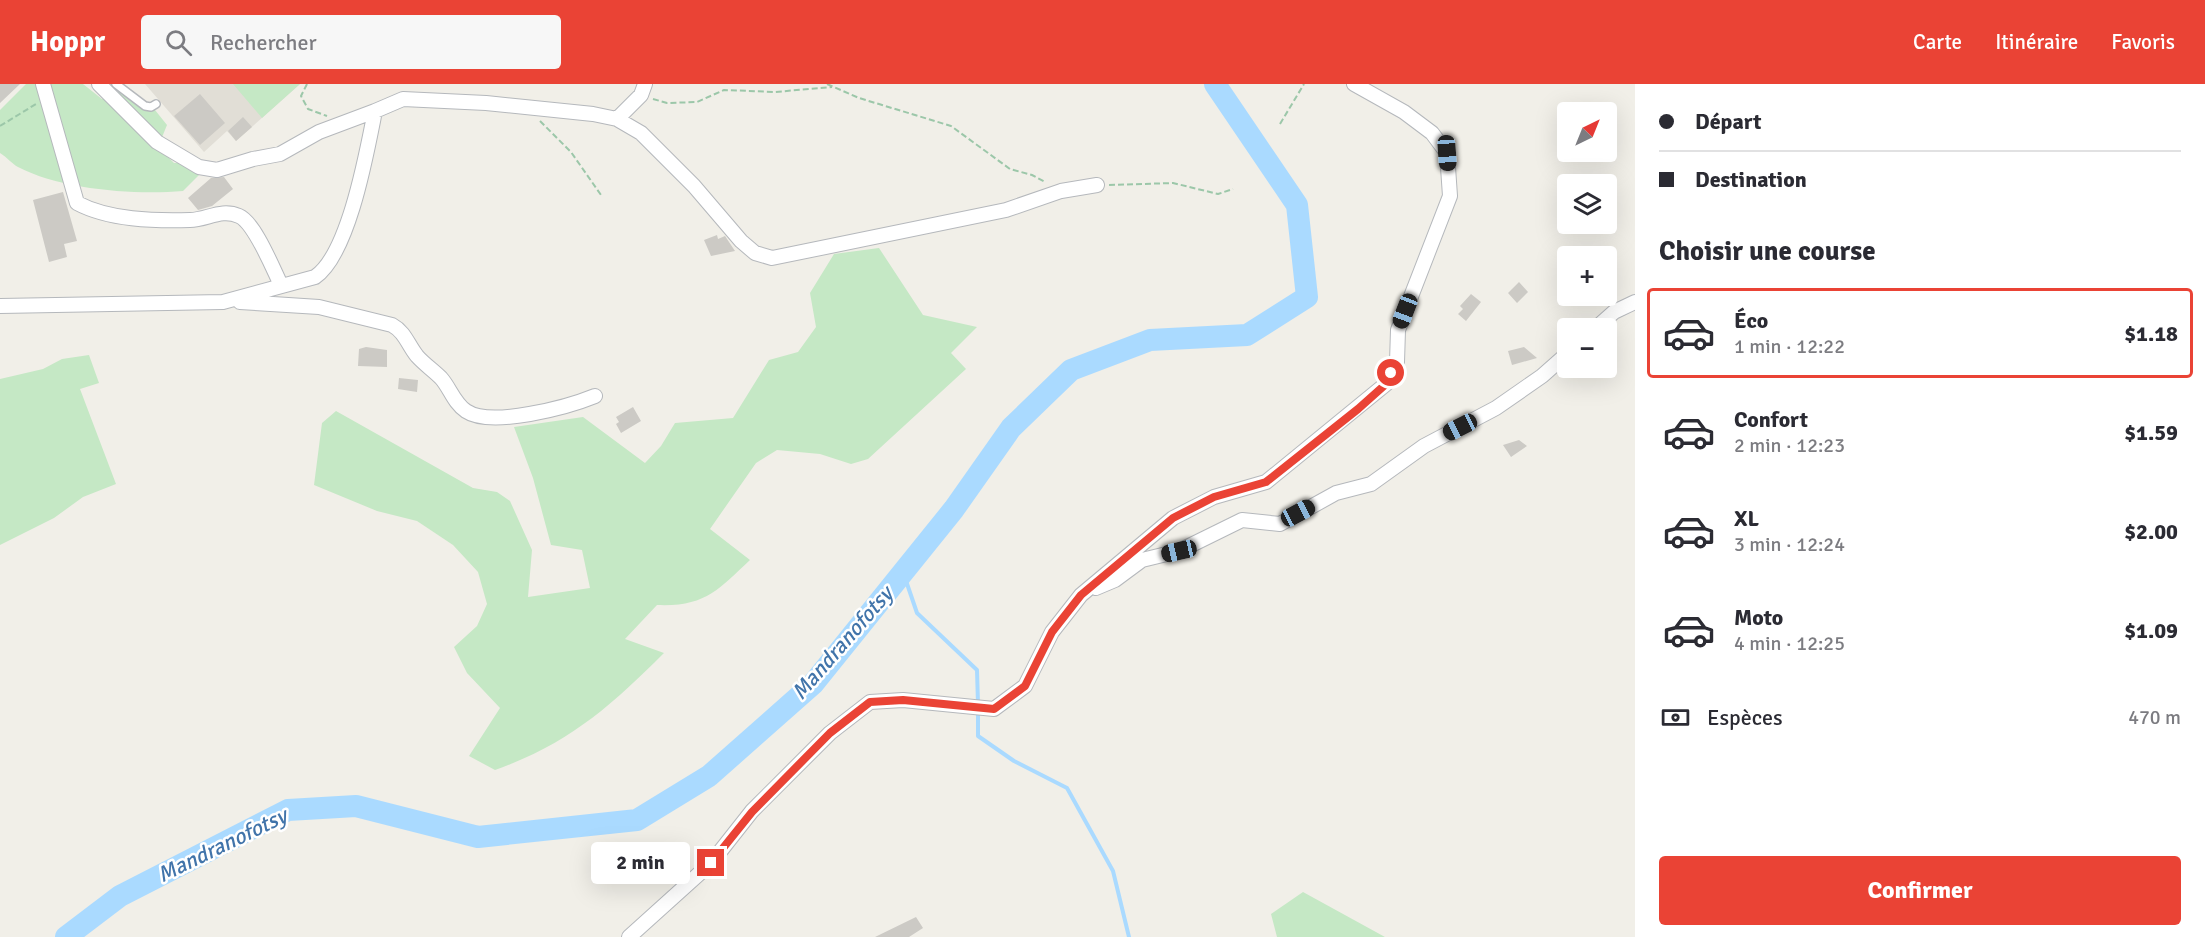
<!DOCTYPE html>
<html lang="fr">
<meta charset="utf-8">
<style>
:root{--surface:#fff;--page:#f7f7f7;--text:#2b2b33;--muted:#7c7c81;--line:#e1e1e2;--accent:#ea4335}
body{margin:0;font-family:Signika,sans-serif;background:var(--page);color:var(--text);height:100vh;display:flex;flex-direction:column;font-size:22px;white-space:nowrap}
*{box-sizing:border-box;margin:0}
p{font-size:20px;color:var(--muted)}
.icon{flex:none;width:33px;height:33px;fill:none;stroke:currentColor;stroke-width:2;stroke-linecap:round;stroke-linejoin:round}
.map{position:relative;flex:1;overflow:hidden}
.side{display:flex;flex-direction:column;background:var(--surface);width:570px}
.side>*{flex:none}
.hud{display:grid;align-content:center;height:132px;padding:0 24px;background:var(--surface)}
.needle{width:39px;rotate:43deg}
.buttons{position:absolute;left:1557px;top:18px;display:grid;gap:12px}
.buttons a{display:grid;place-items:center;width:60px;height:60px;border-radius:6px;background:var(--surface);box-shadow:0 6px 24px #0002;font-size:30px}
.end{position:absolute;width:27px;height:27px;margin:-14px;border:8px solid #ea4335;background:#fff;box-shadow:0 0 0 3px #fff}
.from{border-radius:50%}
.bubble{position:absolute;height:42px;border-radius:6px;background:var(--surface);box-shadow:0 6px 24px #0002;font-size:20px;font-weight:700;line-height:42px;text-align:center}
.car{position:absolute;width:18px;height:36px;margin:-18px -9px;border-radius:8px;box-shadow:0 0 4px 2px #0007;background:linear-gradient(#222 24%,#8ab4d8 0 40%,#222 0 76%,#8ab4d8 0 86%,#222 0)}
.hud b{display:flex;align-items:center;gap:21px;height:57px;font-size:22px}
.hud b+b{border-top:2px solid var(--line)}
.hud i{width:15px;height:15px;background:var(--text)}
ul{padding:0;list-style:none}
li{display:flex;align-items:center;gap:18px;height:90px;margin:0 12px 9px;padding:0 12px;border:3px solid transparent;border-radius:6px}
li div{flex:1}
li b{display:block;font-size:22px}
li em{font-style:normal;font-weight:700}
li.on{border-color:var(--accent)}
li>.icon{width:54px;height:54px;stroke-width:1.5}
h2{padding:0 24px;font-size:27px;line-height:72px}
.pay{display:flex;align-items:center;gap:15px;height:66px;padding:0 24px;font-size:22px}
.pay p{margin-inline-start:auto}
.primary-button{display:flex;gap:12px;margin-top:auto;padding:12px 24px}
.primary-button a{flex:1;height:69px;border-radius:6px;background:var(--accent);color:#fff;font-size:24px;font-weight:700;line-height:69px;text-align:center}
header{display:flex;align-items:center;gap:36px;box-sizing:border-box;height:84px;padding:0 30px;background:var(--accent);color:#fff}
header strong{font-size:28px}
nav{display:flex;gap:33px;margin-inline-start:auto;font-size:21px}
.search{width:420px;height:54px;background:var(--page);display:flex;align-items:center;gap:15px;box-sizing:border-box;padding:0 21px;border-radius:6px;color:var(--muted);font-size:22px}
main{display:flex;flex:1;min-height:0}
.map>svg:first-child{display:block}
.education{fill:#e1ded6}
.green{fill:#c5e8c5}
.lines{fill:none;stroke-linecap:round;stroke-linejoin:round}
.stream{stroke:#aadaff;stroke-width:4}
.river{stroke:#aadaff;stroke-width:22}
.building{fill:#cccac5}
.lane-casing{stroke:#b5b8bc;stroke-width:10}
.street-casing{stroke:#b5b8bc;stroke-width:16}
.path{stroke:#9cc7a9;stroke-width:2;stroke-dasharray:6 3;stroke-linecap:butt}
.lane{stroke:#fff;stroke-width:7}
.street{stroke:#fff;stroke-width:14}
.route{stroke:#ea4335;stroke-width:8}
.labels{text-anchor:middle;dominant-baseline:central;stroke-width:5;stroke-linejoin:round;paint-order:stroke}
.water-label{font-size:22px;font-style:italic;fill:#4174aa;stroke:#fff}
</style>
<header>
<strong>Hoppr</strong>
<div class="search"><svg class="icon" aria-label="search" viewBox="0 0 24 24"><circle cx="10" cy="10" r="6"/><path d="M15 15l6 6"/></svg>Rechercher</div>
<nav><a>Carte</a><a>Itinéraire</a><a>Favoris</a></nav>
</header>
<main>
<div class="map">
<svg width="1635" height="853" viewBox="0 0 1635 853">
<rect width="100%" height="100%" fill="#f1efe8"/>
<path class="education" d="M145 0H300L236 57 227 47 204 68Z"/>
<path class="green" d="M26 0H83L102 15H111L124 2 151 21 167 41 158 63 174 79H198L204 86 183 107C135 111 62 106 18 83 12 80 7 73 0 69V26Z
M233 0H300L262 34Z
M879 164 923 231 977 243 951 269 966 285 868 375 851 380 820 370 777 366 756 379 710 445 750 476C718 506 705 523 657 521L625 555 664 569C610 623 568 660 495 686L469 672 500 624 467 589 454 563 477 542 487 520 478 488 453 461 417 437 377 427 314 401 322 339 336 327 473 404 497 408 510 417 532 466 528 513 590 504 582 466 551 461 533 394 514 343 583 333 645 379 661 362 675 339 733 334 769 276 798 268 816 243 810 209 834 170Z
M89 271 99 299 80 305 116 400 83 413 54 434 0 461V295L43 285 62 275Z
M1303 808 1385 853H1277L1271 830Z"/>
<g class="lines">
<path class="stream" d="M903 488 917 529 977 586 978 620
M978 628V652L1014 677 1067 704 1113 787 1129 853"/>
<path class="river" d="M66 853 120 812 288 726 356 722 478 753 637 736 709 692 813 600 954 425 1011 344 1071 286 1150 256 1247 251 1307 213 1297 121 1215 0"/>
</g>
<path class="building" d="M0 0H20L0 19Z
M200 10 225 39 200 61 174 32Z
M243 33 252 43 236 57 228 47Z
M224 93 233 105 212 122 198 126 188 114 211 94Z
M63 108 77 157 64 160 67 173 49 178 33 116Z
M717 151 718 155 725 152 735 167 711 172 704 156Z
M1519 198 1528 208 1517 219 1508 209Z
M1471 210 1481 218 1466 237 1458 230 1463 225 1460 222Z
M366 263 387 266V283L358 282 359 265Z
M1524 263 1537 274 1512 281 1508 267Z
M399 294 418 296 417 308 398 305Z
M633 323 641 337 621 349 616 340 619 338 616 333Z
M1519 356 1527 362 1511 373 1503 361Z
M916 833 923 844 909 853H875Z"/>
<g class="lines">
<g class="lane-casing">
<path id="lane" d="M116 0 145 22 151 23 156 20"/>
</g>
<g class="street-casing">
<path id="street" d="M43 0 77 119C109 136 154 137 190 136 207 136 221 124 239 132 255 139 273 185 281 201
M99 0 157 58 199 83 217 86 253 75 280 70 319 48 375 27
M617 35 641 11 645 0
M240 218 319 223 392 241C405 248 408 261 417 272 424 280 433 286 441 294 450 304 454 319 466 327 491 344 568 323 595 312
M0 222 223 218 315 193C349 170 367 67 375 27L403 15 486 19 593 30 617 35 641 49 694 102 741 157 755 169 772 174 1006 126 1061 107 1097 101
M1596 244 1614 228 1635 218
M1096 504 1115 496 1142 476 1179 467 1242 436 1280 440 1336 409 1371 400 1424 362 1496 324 1542 292 1568 269
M629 853 711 779 752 727 830 649 870 618 903 616 994 625 1025 602 1052 548 1081 511 1173 434 1214 413 1266 398 1386 300 1397 278 1398 246 1450 112 1447 69 1432 49 1404 28 1354 0"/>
</g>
<path class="path" d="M307 0 301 12 308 25 327 32
M827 0 859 14 951 42 1010 85 1032 91 1045 98
M653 15 667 19 697 18 724 6 775 8 832 3
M540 37 571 68 601 111
M1280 40 1304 0
M0 42 36 20
M1109 101 1173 99 1218 110 1233 105"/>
<use href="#lane" class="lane"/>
<use href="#street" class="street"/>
</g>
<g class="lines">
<path class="route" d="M711 779 752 728 830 649 870 618 903 616 994 625 1025 602 1052 548 1081 511 1173 434 1214 413 1266 398 1358 325 1386 300 1391 289"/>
</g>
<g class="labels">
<g class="water-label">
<text transform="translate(842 559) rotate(-49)">Mandranofotsy</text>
<text transform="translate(222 761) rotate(-26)">Mandranofotsy</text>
</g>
</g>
</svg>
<div class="buttons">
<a><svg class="needle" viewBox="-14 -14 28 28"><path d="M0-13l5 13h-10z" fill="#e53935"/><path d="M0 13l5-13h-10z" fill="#7c7c81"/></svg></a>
<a><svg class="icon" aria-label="layers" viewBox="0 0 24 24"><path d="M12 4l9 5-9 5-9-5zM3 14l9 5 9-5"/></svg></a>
<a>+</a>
<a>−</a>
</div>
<i class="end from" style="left:1391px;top:289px"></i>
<i class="end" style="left:711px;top:779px"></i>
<div class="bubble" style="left:591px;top:758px;width:99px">2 min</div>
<i class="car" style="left:1447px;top:69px;rotate:176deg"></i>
<i class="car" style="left:1405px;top:227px;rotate:201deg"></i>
<i class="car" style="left:1460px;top:343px;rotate:243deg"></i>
<i class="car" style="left:1298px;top:429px;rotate:62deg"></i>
<i class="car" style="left:1179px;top:467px;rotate:257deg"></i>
</div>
<section class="side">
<div class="hud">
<b><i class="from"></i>Départ</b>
<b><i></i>Destination</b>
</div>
<h2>Choisir une course</h2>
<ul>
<li class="on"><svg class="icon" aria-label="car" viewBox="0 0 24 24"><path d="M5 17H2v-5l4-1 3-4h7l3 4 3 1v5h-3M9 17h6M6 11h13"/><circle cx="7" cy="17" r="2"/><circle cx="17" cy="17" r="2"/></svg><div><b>Éco</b><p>1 min · 12:22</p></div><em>$1.18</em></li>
<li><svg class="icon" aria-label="car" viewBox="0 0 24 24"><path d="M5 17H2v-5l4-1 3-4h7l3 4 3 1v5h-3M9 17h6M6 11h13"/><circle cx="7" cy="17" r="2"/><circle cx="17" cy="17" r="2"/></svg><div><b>Confort</b><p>2 min · 12:23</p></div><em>$1.59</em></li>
<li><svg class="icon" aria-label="car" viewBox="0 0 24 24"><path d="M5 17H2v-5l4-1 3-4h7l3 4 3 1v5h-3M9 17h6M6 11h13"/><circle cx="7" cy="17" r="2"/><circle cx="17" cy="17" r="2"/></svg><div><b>XL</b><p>3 min · 12:24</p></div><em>$2.00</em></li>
<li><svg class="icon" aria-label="car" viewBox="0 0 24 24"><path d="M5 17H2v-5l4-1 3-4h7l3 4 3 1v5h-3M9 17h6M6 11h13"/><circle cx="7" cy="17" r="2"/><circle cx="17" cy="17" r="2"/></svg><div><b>Moto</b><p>4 min · 12:25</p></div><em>$1.09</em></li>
</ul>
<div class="pay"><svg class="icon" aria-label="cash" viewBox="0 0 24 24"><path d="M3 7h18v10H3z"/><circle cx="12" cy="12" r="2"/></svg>Espèces<p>470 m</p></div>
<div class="primary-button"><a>Confirmer</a></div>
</section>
</main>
